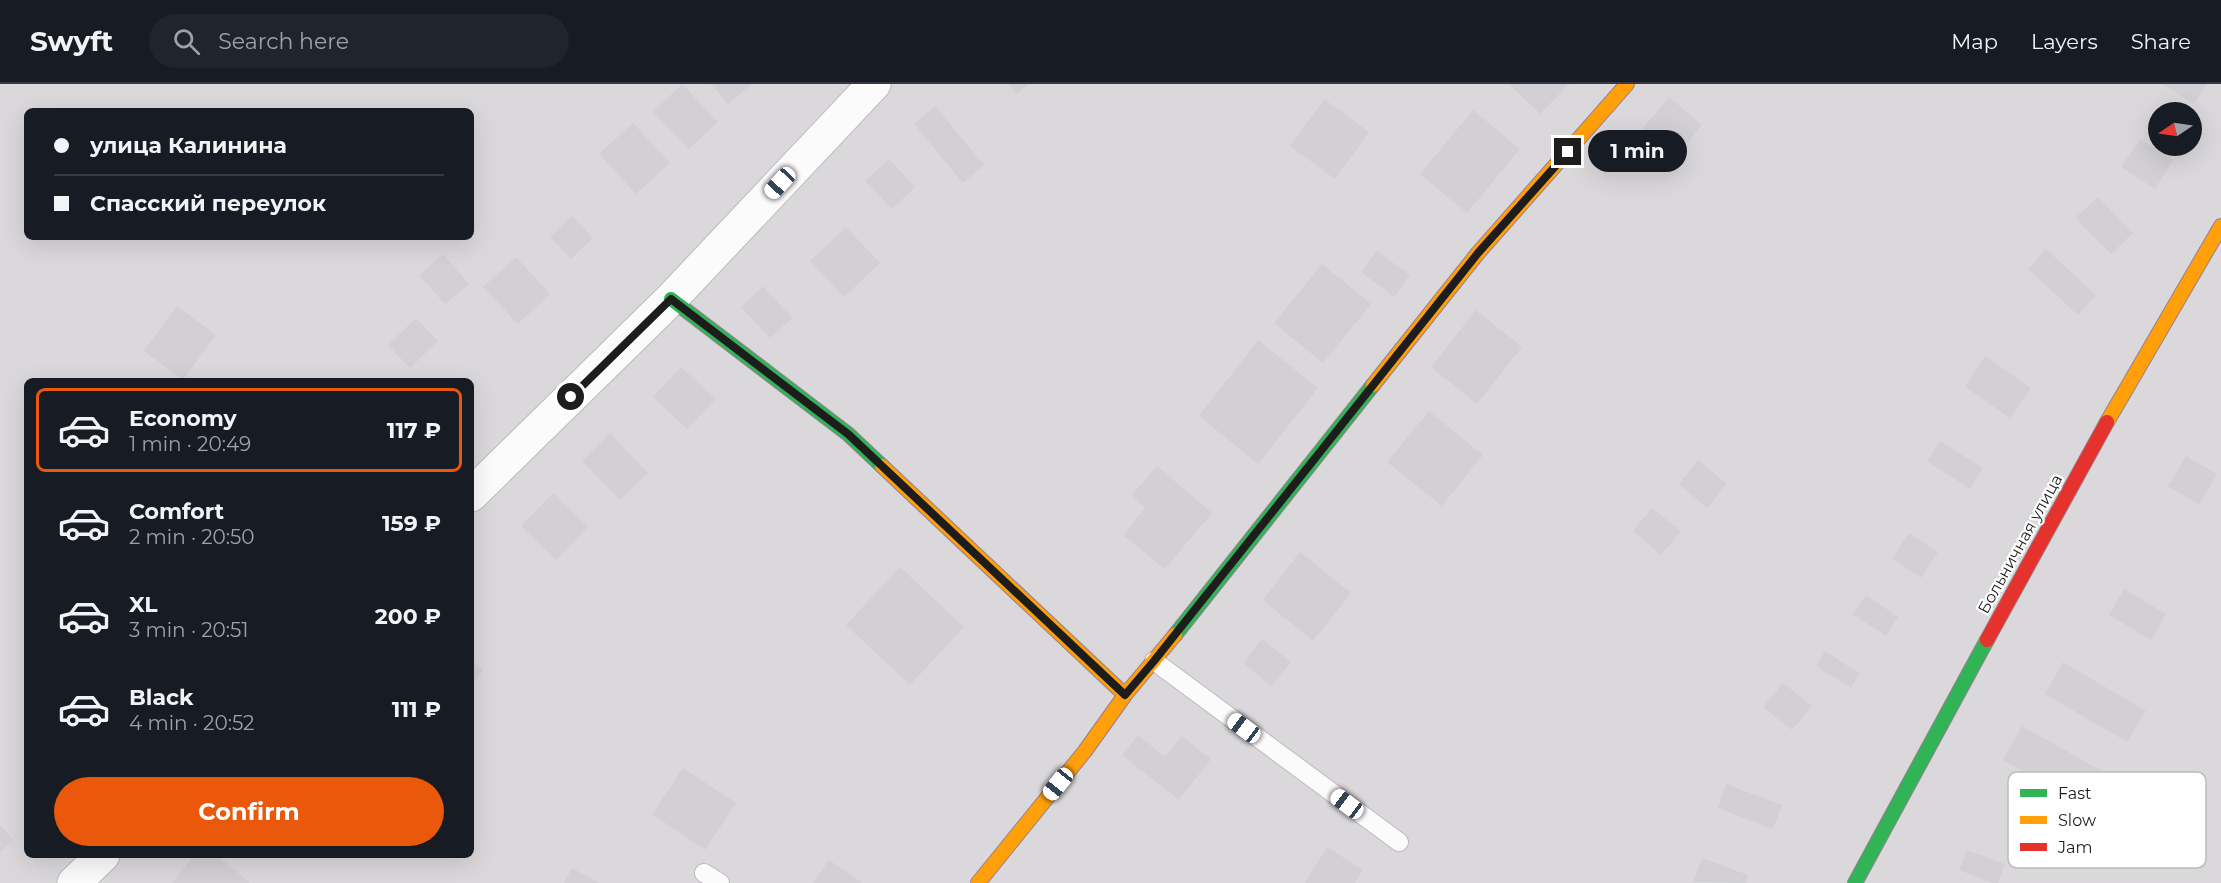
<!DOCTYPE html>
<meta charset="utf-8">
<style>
:root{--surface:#171b24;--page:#20242c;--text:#f1f3f6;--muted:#9ea1a6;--line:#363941;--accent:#ea580c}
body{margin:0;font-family:Montserrat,sans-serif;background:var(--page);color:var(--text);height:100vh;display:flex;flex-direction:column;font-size:22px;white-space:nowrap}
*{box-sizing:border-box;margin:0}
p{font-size:20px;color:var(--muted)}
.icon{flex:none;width:33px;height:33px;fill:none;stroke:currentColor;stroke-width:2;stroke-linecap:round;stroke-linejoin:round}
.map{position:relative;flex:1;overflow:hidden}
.side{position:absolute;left:24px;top:294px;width:450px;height:480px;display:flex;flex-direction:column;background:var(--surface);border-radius:9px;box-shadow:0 6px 24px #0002}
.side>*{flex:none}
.banner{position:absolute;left:24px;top:24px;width:450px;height:132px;border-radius:9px;box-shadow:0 6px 24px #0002;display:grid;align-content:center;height:132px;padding:0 30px;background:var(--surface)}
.needle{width:39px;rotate:257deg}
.controls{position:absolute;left:2148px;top:18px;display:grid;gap:12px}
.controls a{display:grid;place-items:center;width:54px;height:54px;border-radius:50%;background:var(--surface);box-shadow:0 6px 24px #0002;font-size:30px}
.end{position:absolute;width:27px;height:27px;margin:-14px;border:8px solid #1d1d1d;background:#fff;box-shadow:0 0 0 3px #fff}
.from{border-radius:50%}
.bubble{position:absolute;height:42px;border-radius:21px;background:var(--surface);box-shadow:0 6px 24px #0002;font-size:20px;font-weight:700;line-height:42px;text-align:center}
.car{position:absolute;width:18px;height:36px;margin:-18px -9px;border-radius:8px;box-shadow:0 0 4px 2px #0007;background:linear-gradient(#fff 24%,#345 0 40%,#fff 0 76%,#345 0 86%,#fff 0)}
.banner b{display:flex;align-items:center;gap:21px;height:57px;font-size:22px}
.banner b+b{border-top:2px solid var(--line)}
.banner i{width:15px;height:15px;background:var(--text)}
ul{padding:10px 0 0;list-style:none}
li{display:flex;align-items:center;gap:18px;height:84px;margin:0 12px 9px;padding:0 18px;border:3px solid transparent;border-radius:9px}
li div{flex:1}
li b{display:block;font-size:22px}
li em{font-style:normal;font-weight:700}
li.active{border-color:var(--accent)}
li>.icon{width:54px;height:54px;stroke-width:1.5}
.primary-button{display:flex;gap:12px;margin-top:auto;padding:12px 30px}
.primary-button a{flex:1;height:69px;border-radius:36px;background:var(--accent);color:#fff;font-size:24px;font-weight:700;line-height:69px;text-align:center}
header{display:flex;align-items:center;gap:36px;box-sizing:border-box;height:84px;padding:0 30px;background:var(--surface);border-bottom:2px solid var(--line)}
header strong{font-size:28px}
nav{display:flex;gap:33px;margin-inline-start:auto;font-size:21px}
.search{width:420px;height:54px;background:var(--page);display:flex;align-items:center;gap:15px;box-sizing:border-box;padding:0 21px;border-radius:33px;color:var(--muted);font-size:22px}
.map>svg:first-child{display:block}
.residential{fill:#dad8db;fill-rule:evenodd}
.building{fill:#d2d0d4}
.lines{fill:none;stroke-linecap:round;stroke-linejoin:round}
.lane-casing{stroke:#bcbbbd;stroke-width:20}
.street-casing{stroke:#bcbbbd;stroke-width:35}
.fast-casing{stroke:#948092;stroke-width:16}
.slow-casing{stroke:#948092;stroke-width:16}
.jam-casing{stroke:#948092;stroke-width:16}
.lane{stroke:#fcfbfc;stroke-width:18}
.street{stroke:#fcfbfc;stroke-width:33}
.fast{stroke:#30b455;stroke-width:14}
.slow{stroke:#ff9f0a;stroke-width:14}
.jam{stroke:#e5322d;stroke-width:14}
.route{stroke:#1d1d1d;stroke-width:8}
.labels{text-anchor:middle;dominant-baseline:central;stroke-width:4.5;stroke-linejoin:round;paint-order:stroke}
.street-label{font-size:16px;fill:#1d1d1d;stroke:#fff}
.key{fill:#fff;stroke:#bbb;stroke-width:1.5}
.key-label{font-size:16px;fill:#1d1d1d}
</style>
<header>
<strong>Swyft</strong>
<div class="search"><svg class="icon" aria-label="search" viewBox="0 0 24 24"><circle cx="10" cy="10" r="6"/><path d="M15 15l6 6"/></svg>Search here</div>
<nav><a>Map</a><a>Layers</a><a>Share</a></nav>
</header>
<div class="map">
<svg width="2221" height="799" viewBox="0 0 2221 799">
<rect width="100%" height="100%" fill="#eae6ec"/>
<path class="residential" d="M0 0H2221V799H0ZM27 27H471V153H27ZM2158 28H2192V62H2158ZM27 297H471V771H27Z"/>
<path class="building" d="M682 0 718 38 689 65 653 28Z
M711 0H752L728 20Z
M1008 0H1028L1017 10Z
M1509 0H1569L1540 30Z
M2162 0H2206L2194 20Z
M1669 13 1702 41 1665 85 1632 57Z
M1324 15 1369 48 1335 95 1290 62Z
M935 22 984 81 963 99 914 40Z
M1473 26 1520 65 1467 129 1420 90Z
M633 39 670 79 636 110 599 70Z
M2140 55 2173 76 2155 105 2121 83Z
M889 75 915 103 892 125 865 97Z
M2098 113 2133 149 2111 170 2075 134Z
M572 132 593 154 571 175 550 153Z
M846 143 880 179 844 213 810 177Z
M2046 165 2096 211 2078 231 2028 185Z
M1377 167 1410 191 1394 213 1361 188Z
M443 170 469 200 445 220 419 191Z
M516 173 550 210 518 240 483 203Z
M1322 180 1371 220 1323 279 1274 239Z
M763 202 792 234 770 254 741 223Z
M177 222 216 251 183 296 144 267Z
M1476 226 1522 263 1477 320 1431 283Z
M416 234 438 257 410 284 388 261Z
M1258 256 1318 304 1258 380 1199 332Z
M1985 272 2031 304 2010 334 1965 303Z
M681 283 716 315 687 345 653 313Z
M1429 327 1483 371 1442 422 1387 378Z
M610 349 648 389 620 416 582 377Z
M1940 357 1983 384 1970 405 1927 377Z
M2186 372 2217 390 2199 421 2168 402Z
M1698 376 1727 400 1707 424 1679 400Z
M1157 382 1212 429 1165 485 1123 451 1145 424 1132 411Z
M553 409 588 443 556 476 521 442Z
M1652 424 1681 447 1661 471 1633 447Z
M1909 449 1938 468 1921 494 1892 474Z
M1300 468 1351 509 1313 557 1263 516Z
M900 483 964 543 910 601 846 541Z
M2124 505 2166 530 2151 556 2109 531Z
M1866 511 1898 533 1886 552 1853 530Z
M1262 555 1291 578 1271 602 1243 579Z
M1825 567 1860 590 1851 604 1816 582Z
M471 576 483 586 471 601Z
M2063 578 2146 627 2127 658 2045 610Z
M1783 599 1812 622 1792 646 1763 623Z
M2022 642 2102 687 2082 721 2003 676Z
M1138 651 1165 673 1182 652 1211 675 1179 716 1122 671Z
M683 684 736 719 705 766 652 730Z
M1726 700 1782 721 1773 745 1718 724Z
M0 741 13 756 0 768Z
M1327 763 1363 786 1355 799H1305Z
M1967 766 2005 780 1998 799H1992L1959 786Z
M194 771H216L250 799H172Z
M1702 774 1748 791 1746 799 1693 798Z
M829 776 863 799H813Z
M572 784 600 799H564Z"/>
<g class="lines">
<g class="lane-casing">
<path id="lane" d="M1154 577 1399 758
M704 789 720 799"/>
</g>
<g class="street-casing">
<path id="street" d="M471 411 671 215 874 0
M74 799 103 771"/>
</g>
<g class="fast-casing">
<path id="fast" d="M671 215 848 350 882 382
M1175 551 1373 301
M1855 799 1987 556"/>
</g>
<g class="slow-casing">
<path id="slow" d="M1373 301 1478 169 1627 0
M2107 338 2221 142
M882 382 1125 611
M978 799 1085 667 1125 611 1175 551"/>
</g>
<g class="jam-casing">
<path id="jam" d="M1987 556 2107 338"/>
</g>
<use href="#lane" class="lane"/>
<use href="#street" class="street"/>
<use href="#fast" class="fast"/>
<use href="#slow" class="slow"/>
<use href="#jam" class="jam"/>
</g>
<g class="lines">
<path class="route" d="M571 313 671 215 848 350 1125 611 1154 577 1478 169 1568 68"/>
</g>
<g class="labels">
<g class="street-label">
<text transform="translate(2020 460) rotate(-61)">Больничная улица</text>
</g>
</g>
<rect x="2008" y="688" width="198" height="96" rx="9" class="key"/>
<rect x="2020" y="705" width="27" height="8" fill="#30b455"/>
<rect x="2020" y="732" width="27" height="8" fill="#ff9f0a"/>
<rect x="2020" y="759" width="27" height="8" fill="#e5322d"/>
<g class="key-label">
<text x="2058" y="715">Fast</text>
<text x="2058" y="742">Slow</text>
<text x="2058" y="769">Jam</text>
</g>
</svg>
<div class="controls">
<a><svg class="needle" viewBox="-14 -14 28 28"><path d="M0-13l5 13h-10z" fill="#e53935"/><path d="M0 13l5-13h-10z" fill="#9ea1a6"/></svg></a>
</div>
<i class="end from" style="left:571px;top:313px"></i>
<i class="end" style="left:1568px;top:68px"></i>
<div class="bubble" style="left:1588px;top:46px;width:99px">1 min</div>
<i class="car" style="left:780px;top:99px;rotate:223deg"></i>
<i class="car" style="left:1244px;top:644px;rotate:307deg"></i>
<i class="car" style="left:1058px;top:700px;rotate:219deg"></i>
<i class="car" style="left:1347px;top:720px;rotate:307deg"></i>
<div class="banner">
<b><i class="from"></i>улица Калинина</b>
<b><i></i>Спасский переулок</b>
</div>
<section class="side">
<ul>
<li class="active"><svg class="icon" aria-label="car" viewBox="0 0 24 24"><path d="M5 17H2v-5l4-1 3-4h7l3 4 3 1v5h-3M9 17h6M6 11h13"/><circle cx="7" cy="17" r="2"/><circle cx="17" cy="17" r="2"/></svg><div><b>Economy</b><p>1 min · 20:49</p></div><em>117 ₽</em></li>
<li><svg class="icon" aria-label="car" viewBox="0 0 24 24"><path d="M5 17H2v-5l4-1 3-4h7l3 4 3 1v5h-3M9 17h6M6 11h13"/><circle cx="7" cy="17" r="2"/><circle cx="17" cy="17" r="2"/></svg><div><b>Comfort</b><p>2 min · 20:50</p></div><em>159 ₽</em></li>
<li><svg class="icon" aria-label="car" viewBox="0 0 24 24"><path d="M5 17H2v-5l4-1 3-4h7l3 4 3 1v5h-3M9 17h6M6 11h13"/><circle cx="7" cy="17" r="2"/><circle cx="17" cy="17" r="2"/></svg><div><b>XL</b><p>3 min · 20:51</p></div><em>200 ₽</em></li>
<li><svg class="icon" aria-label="car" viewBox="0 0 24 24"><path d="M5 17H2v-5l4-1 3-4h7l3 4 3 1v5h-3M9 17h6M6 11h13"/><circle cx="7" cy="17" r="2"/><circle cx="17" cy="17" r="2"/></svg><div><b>Black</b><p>4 min · 20:52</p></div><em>111 ₽</em></li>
</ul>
<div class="primary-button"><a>Confirm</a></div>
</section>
</div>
